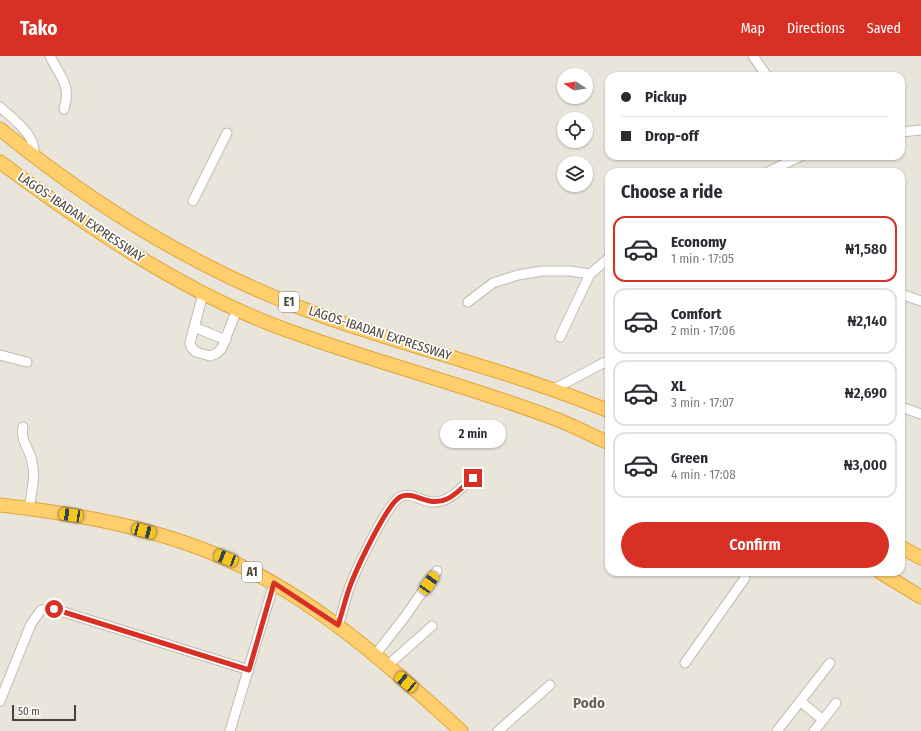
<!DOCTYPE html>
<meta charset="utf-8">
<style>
:root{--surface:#fff;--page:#f7f7f7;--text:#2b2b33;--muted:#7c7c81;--line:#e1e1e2;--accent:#d93025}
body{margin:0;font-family:"Fira Sans Condensed",sans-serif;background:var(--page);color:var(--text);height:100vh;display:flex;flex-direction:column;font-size:15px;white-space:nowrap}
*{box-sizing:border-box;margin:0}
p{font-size:13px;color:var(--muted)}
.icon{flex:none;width:22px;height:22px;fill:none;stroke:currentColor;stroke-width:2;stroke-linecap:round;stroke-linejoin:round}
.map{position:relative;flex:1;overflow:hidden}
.side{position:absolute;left:605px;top:112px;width:300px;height:408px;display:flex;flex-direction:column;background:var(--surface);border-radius:12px;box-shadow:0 1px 3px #0004}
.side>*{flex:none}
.hud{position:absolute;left:605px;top:16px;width:300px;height:88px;border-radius:12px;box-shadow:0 1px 3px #0004;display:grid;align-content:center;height:88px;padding:0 16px;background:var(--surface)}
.needle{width:26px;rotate:282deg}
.tools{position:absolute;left:557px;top:12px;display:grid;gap:8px}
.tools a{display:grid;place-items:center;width:36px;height:36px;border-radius:50%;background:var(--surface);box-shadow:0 1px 3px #0004;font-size:20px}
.scale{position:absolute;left:12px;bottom:10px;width:64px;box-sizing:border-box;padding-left:4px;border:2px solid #4b4439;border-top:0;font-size:11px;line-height:14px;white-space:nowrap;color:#4b4439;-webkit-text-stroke:3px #fff;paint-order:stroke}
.end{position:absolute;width:18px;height:18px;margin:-9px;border:5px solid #d93025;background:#fff;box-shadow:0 0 0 2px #fff}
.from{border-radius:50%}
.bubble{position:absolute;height:28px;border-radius:14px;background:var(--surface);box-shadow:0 1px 3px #0004;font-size:13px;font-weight:600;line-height:28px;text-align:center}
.car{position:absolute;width:12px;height:24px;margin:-12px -6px;border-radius:5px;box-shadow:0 0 3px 1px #0007;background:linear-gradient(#f5c518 24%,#345 0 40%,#f5c518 0 76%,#345 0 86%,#f5c518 0)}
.hud b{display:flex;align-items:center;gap:14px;height:38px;font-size:15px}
.hud b+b{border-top:1px solid var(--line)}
.hud i{width:10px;height:10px;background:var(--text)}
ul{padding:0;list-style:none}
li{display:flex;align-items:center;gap:12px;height:66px;margin:0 8px 6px;padding:0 8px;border:2px solid var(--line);border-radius:12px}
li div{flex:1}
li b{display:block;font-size:15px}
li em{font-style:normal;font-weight:600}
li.current{border-color:var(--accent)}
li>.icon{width:36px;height:36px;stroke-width:1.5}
h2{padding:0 16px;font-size:18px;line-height:48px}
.cta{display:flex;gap:8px;margin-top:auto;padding:8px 16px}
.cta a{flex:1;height:46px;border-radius:24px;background:var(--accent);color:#fff;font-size:16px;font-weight:600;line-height:46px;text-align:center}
header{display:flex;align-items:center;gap:24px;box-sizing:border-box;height:56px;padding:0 20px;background:var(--accent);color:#fff}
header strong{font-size:19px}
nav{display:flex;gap:22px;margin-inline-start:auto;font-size:14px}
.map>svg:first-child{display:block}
.residential{fill:#eae5da;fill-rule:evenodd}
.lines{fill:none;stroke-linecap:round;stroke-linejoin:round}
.minor-casing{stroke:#c2bbae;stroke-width:11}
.highway-casing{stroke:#e0a43c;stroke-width:15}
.minor{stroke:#fff;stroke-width:9}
.highway{stroke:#ffcf6e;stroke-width:13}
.route{stroke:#d93025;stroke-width:5}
.labels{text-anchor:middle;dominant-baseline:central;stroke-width:3.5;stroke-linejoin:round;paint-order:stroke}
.shield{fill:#fff;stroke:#817c74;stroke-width:1}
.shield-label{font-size:12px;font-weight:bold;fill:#4b4439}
.street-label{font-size:13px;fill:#4b4439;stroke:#fff}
.quarter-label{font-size:15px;font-weight:bold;fill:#6e6250;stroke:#fff}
</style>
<header>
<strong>Tako</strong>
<nav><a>Map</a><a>Directions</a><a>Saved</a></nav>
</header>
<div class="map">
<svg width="921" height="675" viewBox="0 0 921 675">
<rect width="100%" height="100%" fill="#f6f3ec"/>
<path class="residential" d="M0 0H921V675H0ZM564 19H586V41H564ZM609 20H901V100H609ZM564 63H586V85H564ZM564 107H586V129H564ZM609 116H901V516H609Z"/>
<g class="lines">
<g class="minor-casing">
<path id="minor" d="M50 0C59 20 72 28 64 53
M753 0 767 20
M0 51C15 65 37 79 34 101
M901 76 921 74
M768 116 801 100
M193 145 227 77
M203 238 190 287 191 291 196 296 210 300 217 297 222 292 237 253
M901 238 921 245
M468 246 493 227 518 219 542 215H570L590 218
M194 271 226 284
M560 281 590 218 609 202
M0 299 27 306
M554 333 609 304
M901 351 921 358
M23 371C20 385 30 393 32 406 36 421 31 438 29 453
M338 569C343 555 346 539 352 525 358 510 387 448 400 441 412 435 421 446 433 446 449 447 462 431 473 421
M375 599 404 562 437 515
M685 607 745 522 744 516
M387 610 432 570
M0 645 31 568 41 554 54 553 249 614
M800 645 823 664 814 675
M823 664 836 647
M230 675 274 527
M498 675 550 629
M777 675 830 607"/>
</g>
<g class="highway-casing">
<path id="highway" d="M0 73C99 154 205 218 325 261 419 294 517 317 609 355
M0 106C85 169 174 230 273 269 365 304 461 327 553 362 572 369 591 379 609 387
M0 449C76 458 155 471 226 503 316 543 389 609 461 675
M901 491 921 502
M880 516 921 541"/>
</g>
<use href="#minor" class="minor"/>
<use href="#highway" class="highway"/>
</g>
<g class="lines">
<path class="route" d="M54 553 249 614 274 527 338 569C343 555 346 539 352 525 358 510 387 448 400 441 415 434 428 452 447 443 457 439 465 428 473 422"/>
</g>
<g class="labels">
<g class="shield">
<rect x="279" y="236" width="20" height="20" rx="3"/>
<rect x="242" y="506" width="20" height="20" rx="3"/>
</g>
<g class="shield-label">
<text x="289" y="246">E1</text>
<text x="252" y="516">A1</text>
</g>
<g class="street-label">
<text transform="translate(81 161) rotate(34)">LAGOS-IBADAN EXPRESSWAY</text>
<text transform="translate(380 277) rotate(18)">LAGOS-IBADAN EXPRESSWAY</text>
</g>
<g class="quarter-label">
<text x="589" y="647">Podo</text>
</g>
</g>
</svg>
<div class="tools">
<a><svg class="needle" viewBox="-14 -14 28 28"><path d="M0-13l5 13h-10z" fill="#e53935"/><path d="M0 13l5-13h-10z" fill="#7c7c81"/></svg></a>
<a><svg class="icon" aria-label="locate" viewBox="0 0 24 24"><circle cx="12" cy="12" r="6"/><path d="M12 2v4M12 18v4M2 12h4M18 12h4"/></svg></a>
<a><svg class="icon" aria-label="layers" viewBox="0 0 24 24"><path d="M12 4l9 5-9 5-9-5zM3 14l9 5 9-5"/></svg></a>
</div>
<div class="scale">50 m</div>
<i class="end from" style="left:54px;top:553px"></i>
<i class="end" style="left:473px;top:422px"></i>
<div class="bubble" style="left:440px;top:364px;width:66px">2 min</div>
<i class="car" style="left:71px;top:459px;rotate:278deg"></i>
<i class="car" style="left:144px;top:475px;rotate:105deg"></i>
<i class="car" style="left:226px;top:502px;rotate:291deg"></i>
<i class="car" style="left:429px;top:527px;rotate:35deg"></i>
<i class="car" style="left:406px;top:626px;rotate:310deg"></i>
<div class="hud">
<b><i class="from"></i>Pickup</b>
<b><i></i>Drop-off</b>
</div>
<section class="side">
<h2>Choose a ride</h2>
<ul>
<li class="current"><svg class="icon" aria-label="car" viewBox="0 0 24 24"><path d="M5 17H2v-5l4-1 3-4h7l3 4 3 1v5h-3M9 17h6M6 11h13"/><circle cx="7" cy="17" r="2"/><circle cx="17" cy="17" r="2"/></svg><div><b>Economy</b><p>1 min · 17:05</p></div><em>₦1,580</em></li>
<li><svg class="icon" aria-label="car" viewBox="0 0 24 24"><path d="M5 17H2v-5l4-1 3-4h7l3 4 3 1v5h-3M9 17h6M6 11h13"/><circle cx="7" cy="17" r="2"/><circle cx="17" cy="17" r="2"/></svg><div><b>Comfort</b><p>2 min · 17:06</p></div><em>₦2,140</em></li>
<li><svg class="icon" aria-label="car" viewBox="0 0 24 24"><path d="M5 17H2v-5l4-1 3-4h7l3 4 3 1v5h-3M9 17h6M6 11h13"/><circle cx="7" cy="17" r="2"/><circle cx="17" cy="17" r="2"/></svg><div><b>XL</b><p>3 min · 17:07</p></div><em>₦2,690</em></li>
<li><svg class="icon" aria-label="car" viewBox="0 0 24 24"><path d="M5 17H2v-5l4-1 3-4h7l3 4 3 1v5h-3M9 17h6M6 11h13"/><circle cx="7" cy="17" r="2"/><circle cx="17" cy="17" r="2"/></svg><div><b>Green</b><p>4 min · 17:08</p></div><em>₦3,000</em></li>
</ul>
<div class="cta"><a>Confirm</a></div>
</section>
</div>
